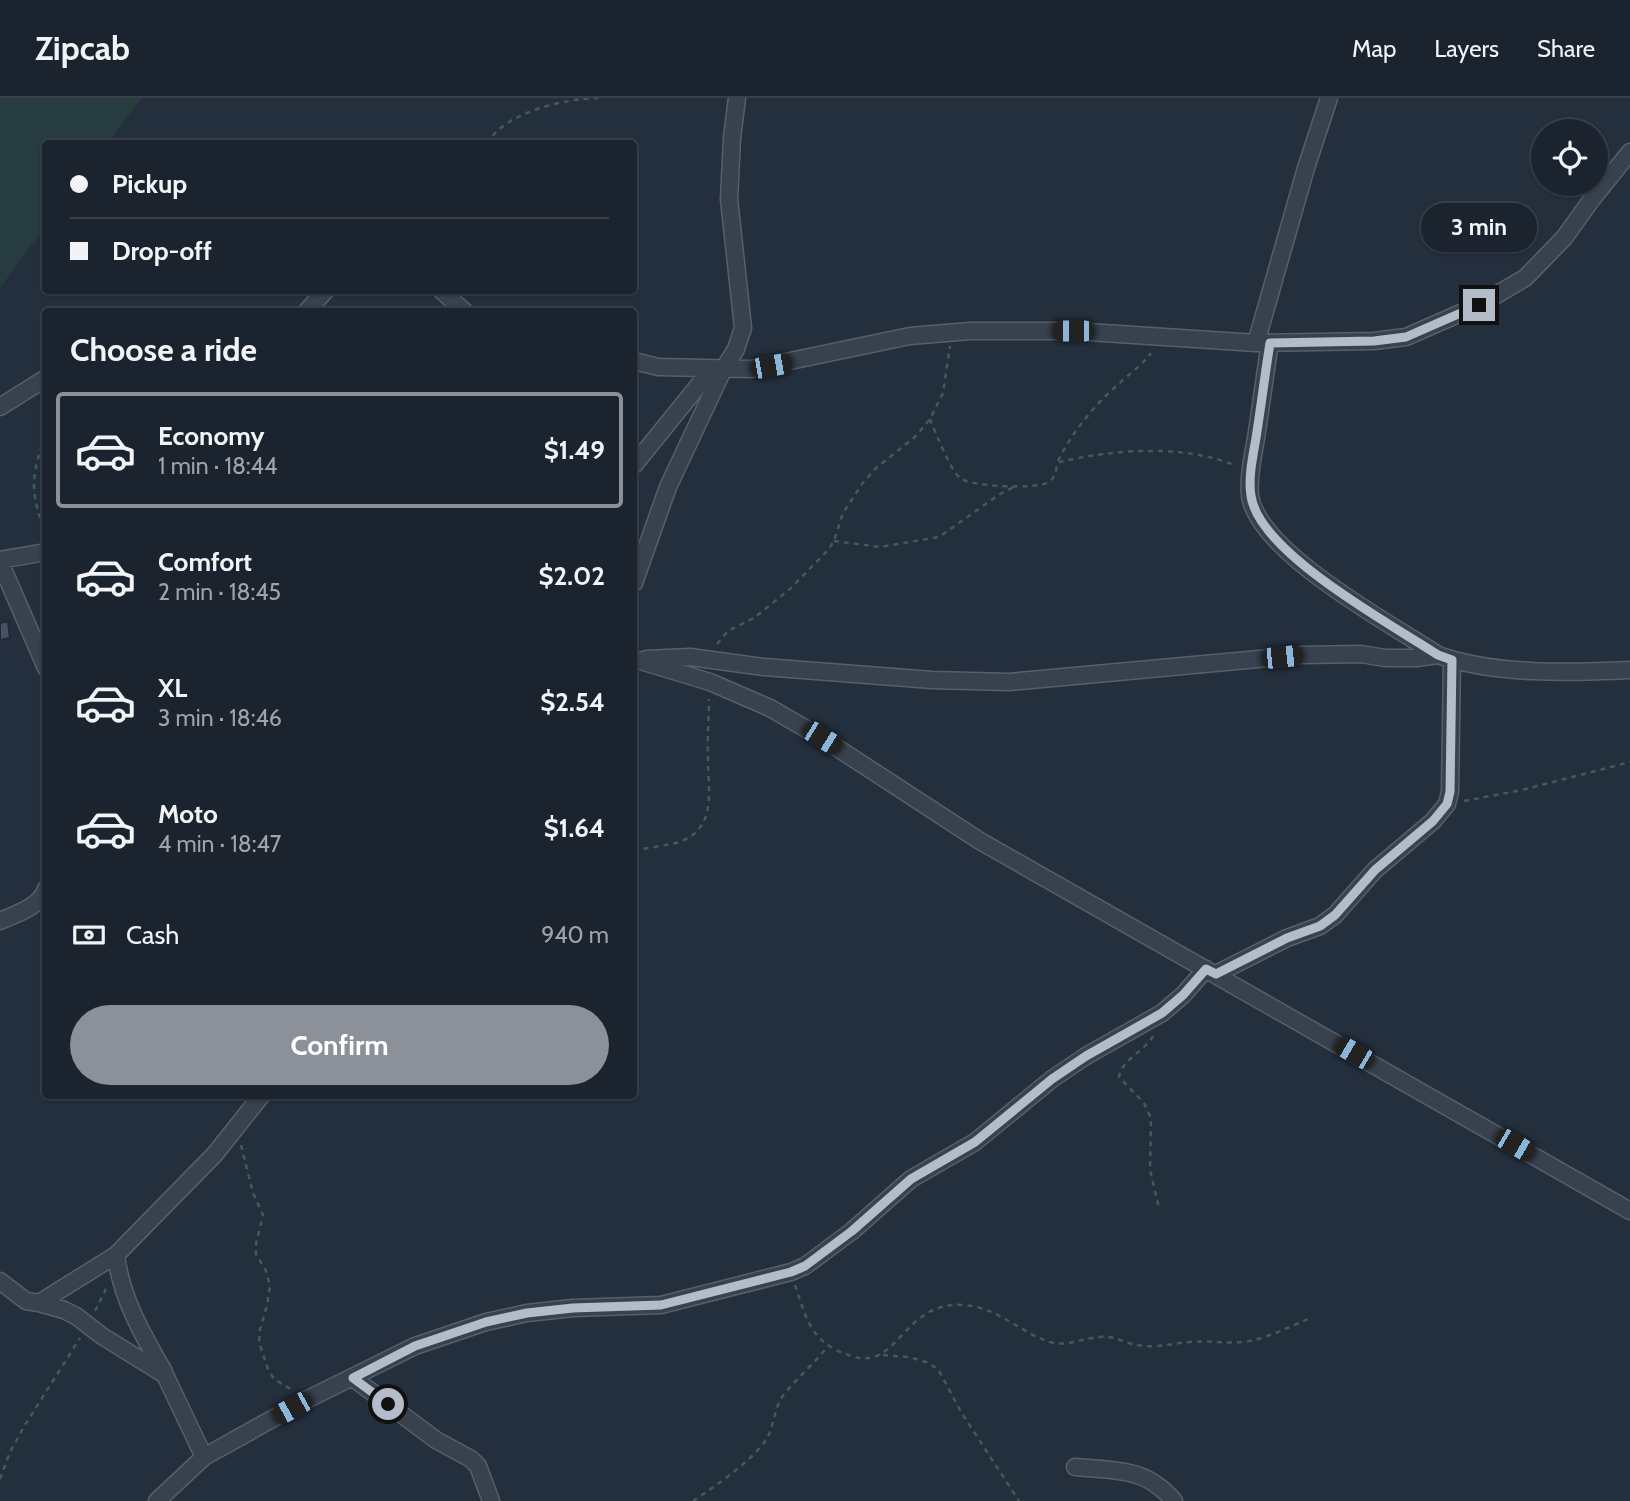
<!DOCTYPE html>
<meta charset="utf-8">
<style>
:root{--surface:#1b232e;--page:#242b36;--text:#f1f3f6;--muted:#a0a4aa;--line:#39404a;--accent:#8c9099}
body{margin:0;font-family:Cabin,sans-serif;background:var(--page);color:var(--text);height:100vh;display:flex;flex-direction:column;font-size:26px;white-space:nowrap}
*{box-sizing:border-box;margin:0}
p{font-size:23px;color:var(--muted)}
.icon{flex:none;width:38px;height:38px;fill:none;stroke:currentColor;stroke-width:2;stroke-linecap:round;stroke-linejoin:round}
.map{position:relative;flex:1;overflow:hidden}
.drawer{position:absolute;left:42px;top:210px;width:595px;height:791px;display:flex;flex-direction:column;background:var(--surface);border-radius:7px;box-shadow:0 2px 5px #0004,0 0 0 2px var(--line)}
.drawer>*{flex:none}
.hud{position:absolute;left:42px;top:42px;width:595px;height:154px;border-radius:7px;box-shadow:0 2px 5px #0004,0 0 0 2px var(--line);display:grid;align-content:center;height:154px;padding:0 28px;background:var(--surface)}
.tools{position:absolute;left:1531px;top:21px;display:grid;gap:14px}
.tools a{display:grid;place-items:center;width:77px;height:77px;border-radius:50%;background:var(--surface);box-shadow:0 2px 5px #0004,0 0 0 2px var(--line);font-size:35px}
.end{position:absolute;width:32px;height:32px;margin:-16px;border:9px solid #b4bcc9;background:#111;box-shadow:0 0 0 4px #111}
.from{border-radius:50%}
.bubble{position:absolute;height:49px;border-radius:24px;background:var(--surface);box-shadow:0 2px 5px #0004,0 0 0 2px var(--line);font-size:23px;font-weight:700;line-height:49px;text-align:center}
.car{position:absolute;width:21px;height:42px;margin:-21px -10px;border-radius:9px;box-shadow:0 0 5px 2px #0007;background:linear-gradient(#222 24%,#8ab4d8 0 40%,#222 0 76%,#8ab4d8 0 86%,#222 0)}
.hud b{display:flex;align-items:center;gap:24px;height:66px;font-size:26px}
.hud b+b{border-top:2px solid var(--line)}
.hud i{width:18px;height:18px;background:var(--text)}
ul{padding:0;list-style:none}
li{display:flex;align-items:center;gap:21px;height:116px;margin:0 14px 10px;padding:0 14px;border:4px solid transparent;border-radius:7px}
li div{flex:1}
li b{display:block;font-size:26px}
li em{font-style:normal;font-weight:700}
li.on{border-color:var(--accent)}
li>.icon{width:63px;height:63px;stroke-width:1.5}
h2{padding:0 28px;font-size:32px;line-height:84px}
.pay{display:flex;align-items:center;gap:18px;height:77px;padding:0 28px;font-size:26px}
.pay p{margin-inline-start:auto}
.cta{display:flex;gap:14px;margin-top:auto;padding:14px 28px}
.cta a{flex:1;height:80px;border-radius:42px;background:var(--accent);color:#fff;font-size:28px;font-weight:700;line-height:80px;text-align:center}
header{display:flex;align-items:center;gap:42px;box-sizing:border-box;height:98px;padding:0 35px;background:var(--surface);border-bottom:2px solid var(--line)}
header strong{font-size:33px}
nav{display:flex;gap:38px;margin-inline-start:auto;font-size:24px}
.map>svg:first-child{display:block}
.green{fill:#263c3f}
.building{fill:#455162;stroke:#1f2835;stroke-width:2}
.lines{fill:none;stroke-linecap:round;stroke-linejoin:round}
.minor-casing{stroke:#565f6c;stroke-width:19}
.path{stroke:#44595c;stroke-width:2.5;stroke-dasharray:5 5;stroke-linecap:butt}
.minor{stroke:#38414e;stroke-width:16}
.route{stroke:#b4bcc9;stroke-width:9}
</style>
<header>
<strong>Zipcab</strong>
<nav><a>Map</a><a>Layers</a><a>Share</a></nav>
</header>
<div class="map">
<svg width="1630" height="1403" viewBox="0 0 1630 1403">
<rect width="100%" height="100%" fill="#242f3e"/>
<path class="green" d="M0 0H142L108 45 46 46 45 129 0 190Z"/>
<path class="building" d="M8 523 10 540 0 542V525Z"/>
<g class="lines">
<g class="minor-casing">
<path id="minor" d="M441 192 465 214
M306 214 326 192
M1256 245 1306 70 1329 0
M1270 245C1265 276 1261 308 1256 340 1253 358 1248 379 1250 398 1259 455 1391 526 1438 557 1494 577 1571 575 1630 572
M634 263 658 269 752 271 910 238 970 233H1073L1256 245 1374 243 1406 239 1479 207 1525 180 1564 140 1592 101 1630 54
M0 309 46 280
M634 367 711 272
M0 462 46 454
M0 464 46 570
M634 485 668 389 723 272 736 251 743 230 729 101 732 40 737 0
M634 561 710 584 770 610 822 640 980 743 1630 1113
M646 561 690 559 764 569 932 582 1009 584 1302 557 1361 556 1385 560H1416L1438 557
M0 823C16 816 40 809 46 791
M1216 876 1287 840 1320 828 1335 817 1375 772 1433 723 1447 706 1450 694 1452 562
M116 1157C121 1200 143 1237 164 1274
M0 1183 26 1203 39 1205 116 1157 215 1056 261 998
M39 1205 64 1212 76 1218 102 1238 165 1277 204 1359
M353 1280 436 1342 471 1361 478 1368 491 1403
M1075 1369C1117 1373 1145 1369 1174 1403
M157 1403 204 1359 308 1301 415 1248 486 1224 527 1215 573 1210 661 1207 791 1174 805 1168 852 1133 911 1081 975 1044 1052 981 1086 958 1162 915 1183 897 1206 871"/>
</g>
<path class="path" d="M487 46C504 14 564 1 598 0
M333 209 364 214
M930 321C935 334 951 373 960 380 971 389 1035 391 1047 385 1055 381 1056 374 1057 366L1060 364C1114 351 1185 346 1236 368
M42 347C29 387 33 399 46 438
M1058 363C1073 332 1097 304 1123 282 1133 273 1143 266 1151 255
M834 443 880 449 939 439 1000 396 1016 388
M717 546 728 533 754 520 790 491 828 452 834 443 843 415 862 386 875 371 915 339 930 321 943 295 950 248
M1464 703 1522 692 1630 664
M634 753C649 749 667 748 682 743 717 729 708 691 708 662 707 642 709 621 709 601
M1153 938C1145 953 1122 961 1119 979L1144 1005 1151 1020 1150 1072 1159 1110
M241 1047 253 1095 263 1117 256 1146V1156L266 1173 270 1188 267 1207 260 1232 259 1244 268 1271 274 1281 294 1293
M795 1187C807 1223 811 1245 851 1258 899 1274 902 1203 963 1207 999 1209 1018 1234 1050 1244 1068 1250 1088 1237 1107 1239 1117 1239 1127 1246 1138 1247 1155 1251 1173 1245 1190 1244 1208 1242 1226 1246 1243 1244 1266 1241 1287 1230 1308 1221
M95 1213 106 1191
M883 1257 909 1259 926 1264 938 1271 961 1314 1019 1403
M0 1381 10 1354 25 1327 80 1240
M693 1403C714 1389 755 1361 767 1340 775 1326 774 1308 785 1295 799 1278 815 1265 829 1247"/>
<use href="#minor" class="minor"/>
</g>
<g class="lines">
<path class="route" d="M388 1306 353 1280 415 1248 486 1224 527 1215 573 1210 661 1207 791 1174 805 1168 852 1133 911 1081 975 1044 1052 981 1086 958 1162 915 1183 897 1206 871 1216 876 1287 840 1320 828 1335 817 1375 772 1433 723 1447 706 1450 694 1452 562 1438 557C1391 526 1259 455 1251 398 1248 379 1253 358 1256 340 1261 308 1265 276 1270 245L1374 243 1406 239 1479 207"/>
</g>
</svg>
<div class="tools">
<a><svg class="icon" aria-label="locate" viewBox="0 0 24 24"><circle cx="12" cy="12" r="6"/><path d="M12 2v4M12 18v4M2 12h4M18 12h4"/></svg></a>
</div>
<i class="end from" style="left:388px;top:1306px"></i>
<i class="end" style="left:1479px;top:207px"></i>
<div class="bubble" style="left:1421px;top:105px;width:116px">3 min</div>
<i class="car" style="left:1073px;top:233px;rotate:270deg"></i>
<i class="car" style="left:771px;top:268px;rotate:80deg"></i>
<i class="car" style="left:1282px;top:559px;rotate:84deg"></i>
<i class="car" style="left:822px;top:640px;rotate:122deg"></i>
<i class="car" style="left:1354px;top:955px;rotate:300deg"></i>
<i class="car" style="left:1515px;top:1047px;rotate:120deg"></i>
<i class="car" style="left:292px;top:1310px;rotate:241deg"></i>
<div class="hud">
<b><i class="from"></i>Pickup</b>
<b><i></i>Drop-off</b>
</div>
<section class="drawer">
<h2>Choose a ride</h2>
<ul>
<li class="on"><svg class="icon" aria-label="car" viewBox="0 0 24 24"><path d="M5 17H2v-5l4-1 3-4h7l3 4 3 1v5h-3M9 17h6M6 11h13"/><circle cx="7" cy="17" r="2"/><circle cx="17" cy="17" r="2"/></svg><div><b>Economy</b><p>1 min · 18:44</p></div><em>$1.49</em></li>
<li><svg class="icon" aria-label="car" viewBox="0 0 24 24"><path d="M5 17H2v-5l4-1 3-4h7l3 4 3 1v5h-3M9 17h6M6 11h13"/><circle cx="7" cy="17" r="2"/><circle cx="17" cy="17" r="2"/></svg><div><b>Comfort</b><p>2 min · 18:45</p></div><em>$2.02</em></li>
<li><svg class="icon" aria-label="car" viewBox="0 0 24 24"><path d="M5 17H2v-5l4-1 3-4h7l3 4 3 1v5h-3M9 17h6M6 11h13"/><circle cx="7" cy="17" r="2"/><circle cx="17" cy="17" r="2"/></svg><div><b>XL</b><p>3 min · 18:46</p></div><em>$2.54</em></li>
<li><svg class="icon" aria-label="car" viewBox="0 0 24 24"><path d="M5 17H2v-5l4-1 3-4h7l3 4 3 1v5h-3M9 17h6M6 11h13"/><circle cx="7" cy="17" r="2"/><circle cx="17" cy="17" r="2"/></svg><div><b>Moto</b><p>4 min · 18:47</p></div><em>$1.64</em></li>
</ul>
<div class="pay"><svg class="icon" aria-label="cash" viewBox="0 0 24 24"><path d="M3 7h18v10H3z"/><circle cx="12" cy="12" r="2"/></svg>Cash<p>940 m</p></div>
<div class="cta"><a>Confirm</a></div>
</section>
</div>
